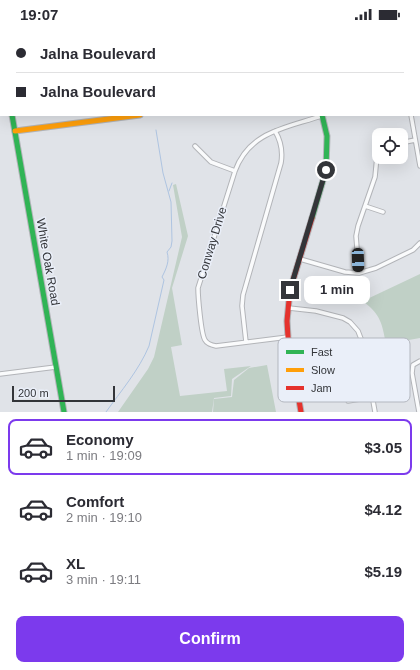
<!DOCTYPE html>
<meta charset="utf-8">
<style>
:root{--surface:#fff;--page:#f7f7f7;--text:#2b2b33;--muted:#7c7c81;--line:#e1e1e2;--accent:#7c3aed}
body{margin:0;font-family:Helvetica,sans-serif;background:var(--page);color:var(--text);height:100vh;display:flex;flex-direction:column;font-size:15px;white-space:nowrap}
*{box-sizing:border-box;margin:0}
p{font-size:13px;color:var(--muted)}
.icon{flex:none;width:22px;height:22px;fill:none;stroke:currentColor;stroke-width:2;stroke-linecap:round;stroke-linejoin:round}
.map{position:relative;height:384px;overflow:hidden}
.panel{display:flex;flex-direction:column;background:var(--surface);flex:1}
.panel>*{flex:none}
.top-card{position:absolute;left:0px;top:0px;width:420px;height:88px;box-shadow:0 4px 16px #0002;display:grid;align-content:center;height:88px;padding:0 16px;background:var(--surface)}
.fabs{position:absolute;left:372px;top:100px;display:grid;gap:8px}
.fabs a{display:grid;place-items:center;width:36px;height:36px;border-radius:8px;background:var(--surface);box-shadow:0 4px 16px #0002;font-size:20px}
.scale{position:absolute;left:12px;bottom:10px;width:103px;box-sizing:border-box;padding-left:4px;border:2px solid #333539;border-top:0;font-size:11px;line-height:14px;white-space:nowrap;color:#333539;-webkit-text-stroke:3px #eaeff9;paint-order:stroke}
.end{position:absolute;width:18px;height:18px;margin:-9px;border:5px solid #333539;background:#fff;box-shadow:0 0 0 2px #fff}
.from{border-radius:50%}
.bubble{position:absolute;height:28px;border-radius:8px;background:var(--surface);box-shadow:0 4px 16px #0002;font-size:13px;font-weight:700;line-height:28px;text-align:center}
.car{position:absolute;width:12px;height:24px;margin:-12px -6px;border-radius:5px;box-shadow:0 0 3px 1px #0007;background:linear-gradient(#222 24%,#8ab4d8 0 40%,#222 0 76%,#8ab4d8 0 86%,#222 0)}
.top-card b{display:flex;align-items:center;gap:14px;height:38px;font-size:15px}
.top-card b+b{border-top:1px solid var(--line)}
.top-card i{width:10px;height:10px;background:var(--text)}
ul{padding:7px 0 0;list-style:none}
li{display:flex;align-items:center;gap:12px;height:56px;margin:0 8px 6px;padding:0 8px;border:2px solid transparent;border-radius:8px}
li div{flex:1}
li b{display:block;font-size:15px}
li em{font-style:normal;font-weight:700}
li.selected{border-color:var(--accent)}
li>.icon{width:36px;height:36px;stroke-width:1.5}
.button{display:flex;gap:8px;margin-top:auto;padding:8px 16px}
.button a{flex:1;height:46px;border-radius:8px;background:var(--accent);color:#fff;font-size:16px;font-weight:700;line-height:46px;text-align:center}
.status{display:flex;justify-content:space-between;align-items:center;height:28px;padding:0 20px;background:var(--surface);direction:ltr}
.status svg{height:11px;fill:currentColor}
.map>svg:first-child{display:block}
.green{fill:#c0d0c6}
.lines{fill:none;stroke-linecap:round;stroke-linejoin:round}
.stream{stroke:#aec4e1;stroke-width:1}
.street-casing{stroke:#b2b4b8;stroke-width:5.5}
.fast-casing{stroke:#b2b4b8;stroke-width:7}
.slow-casing{stroke:#b2b4b8;stroke-width:7}
.jam-casing{stroke:#b2b4b8;stroke-width:7}
.street{stroke:#fafbfc;stroke-width:3.5}
.fast{stroke:#30b455;stroke-width:5}
.slow{stroke:#ff9f0a;stroke-width:5}
.jam{stroke:#e5322d;stroke-width:5}
.route{stroke:#333539;stroke-width:5}
.labels{text-anchor:middle;dominant-baseline:central;stroke-width:3;stroke-linejoin:round;paint-order:stroke}
.street-label{font-size:12px;fill:#333539;stroke:#eaeff9}
.key{fill:#eaeff9;stroke:#b3b7bf;stroke-width:1}
.key-label{font-size:11px;fill:#333539}
</style>
<div class="status"><b>19:07</b><svg viewBox="0 0 49 12"><path d="M0 12V9h3v3zM5 12V6h3v6zM10 12V3h3v9zM15 12V0h3v12zM26 1h20v11H26zM47 4h2v5h-2z"/></svg></div>
<div class="map">
<svg width="420" height="384" viewBox="0 0 420 384">
<rect width="100%" height="100%" fill="#e0e3e8"/>
<path class="green" d="M176 156 188 208 172 260 182 317 171 319 180 368 227 363 224 341 251 338 232 351 231 368 214 370 212 384H118L148 341 154 329 182 209 173 157Z
M420 246V310L386 316C382 296 381 287 364 274L365 272Z
M267 337 276 384H213L214 371 232 369 234 352 249 340Z"/>
<g class="lines">
<path class="stream" d="M141 0V1
M169 163 172 155
M106 384C121 363 139 342 149 318L164 252 162 249C166 241 170 233 167 224L171 219 172 213 171 174 163 145 156 102"/>
<g class="street-casing">
<path id="street" d="M419 66H420
M411 87 420 138
M401 115 415 112
M195 118 211 134 235 143
M365 178 383 184
M300 231 345 244 359 245 376 240 413 222 420 215
M359 245 356 208 358 198 375 149 377 128 379 123
M289 280 316 283 343 290 350 294 358 303 363 316 375 384
M288 309 216 318C211 317 207 316 205 312 201 306 198 268 198 260L235 143C250 102 288 100 324 87
M246 314 242 278 243 267 281 135C283 123 281 113 275 103
M293 339 318 334
M0 346 56 339
M348 373 372 369
M419 384 412 345 413 337 420 333"/>
</g>
<g class="fast-casing">
<path id="fast" d="M289 1 291 0
M12 87 64 384
M312 190 326 142 327 108 322 87"/>
</g>
<g class="slow-casing">
<path id="slow" d="M263 0 264 1
M0 18 1 25
M15 103 140 87"/>
</g>
<g class="jam-casing">
<path id="jam" d="M299 1 300 0
M301 384 288 309 287 293 290 262 312 190"/>
</g>
<use href="#street" class="street"/>
<use href="#fast" class="fast"/>
<use href="#slow" class="slow"/>
<use href="#jam" class="jam"/>
</g>
<g class="lines">
<path class="route" d="M290 262 326 142"/>
</g>
<g class="labels">
<g class="street-label">
<text transform="translate(212 215) rotate(-73)">Conway Drive</text>
<text transform="translate(48 234) rotate(80)">White Oak Road</text>
</g>
</g>
<rect x="278" y="310" width="132" height="64" rx="6" class="key"/>
<rect x="286" y="322" width="18" height="4" fill="#30b455"/>
<rect x="286" y="340" width="18" height="4" fill="#ff9f0a"/>
<rect x="286" y="358" width="18" height="4" fill="#e5322d"/>
<g class="key-label">
<text x="311" y="328">Fast</text>
<text x="311" y="346">Slow</text>
<text x="311" y="364">Jam</text>
</g>
</svg>
<div class="fabs">
<a><svg class="icon" aria-label="locate" viewBox="0 0 24 24"><circle cx="12" cy="12" r="6"/><path d="M12 2v4M12 18v4M2 12h4M18 12h4"/></svg></a>
</div>
<div class="scale">200 m</div>
<i class="end from" style="left:326px;top:142px"></i>
<i class="end" style="left:290px;top:262px"></i>
<div class="bubble" style="left:304px;top:248px;width:66px">1 min</div>
<i class="car" style="left:358px;top:232px;rotate:178deg"></i>
<div class="top-card">
<b><i class="from"></i>Jalna Boulevard</b>
<b><i></i>Jalna Boulevard</b>
</div>
</div>
<section class="panel">
<ul>
<li class="selected"><svg class="icon" aria-label="car" viewBox="0 0 24 24"><path d="M5 17H2v-5l4-1 3-4h7l3 4 3 1v5h-3M9 17h6M6 11h13"/><circle cx="7" cy="17" r="2"/><circle cx="17" cy="17" r="2"/></svg><div><b>Economy</b><p>1 min · 19:09</p></div><em>$3.05</em></li>
<li><svg class="icon" aria-label="car" viewBox="0 0 24 24"><path d="M5 17H2v-5l4-1 3-4h7l3 4 3 1v5h-3M9 17h6M6 11h13"/><circle cx="7" cy="17" r="2"/><circle cx="17" cy="17" r="2"/></svg><div><b>Comfort</b><p>2 min · 19:10</p></div><em>$4.12</em></li>
<li><svg class="icon" aria-label="car" viewBox="0 0 24 24"><path d="M5 17H2v-5l4-1 3-4h7l3 4 3 1v5h-3M9 17h6M6 11h13"/><circle cx="7" cy="17" r="2"/><circle cx="17" cy="17" r="2"/></svg><div><b>XL</b><p>3 min · 19:11</p></div><em>$5.19</em></li>
</ul>
<div class="button"><a>Confirm</a></div>
</section>
